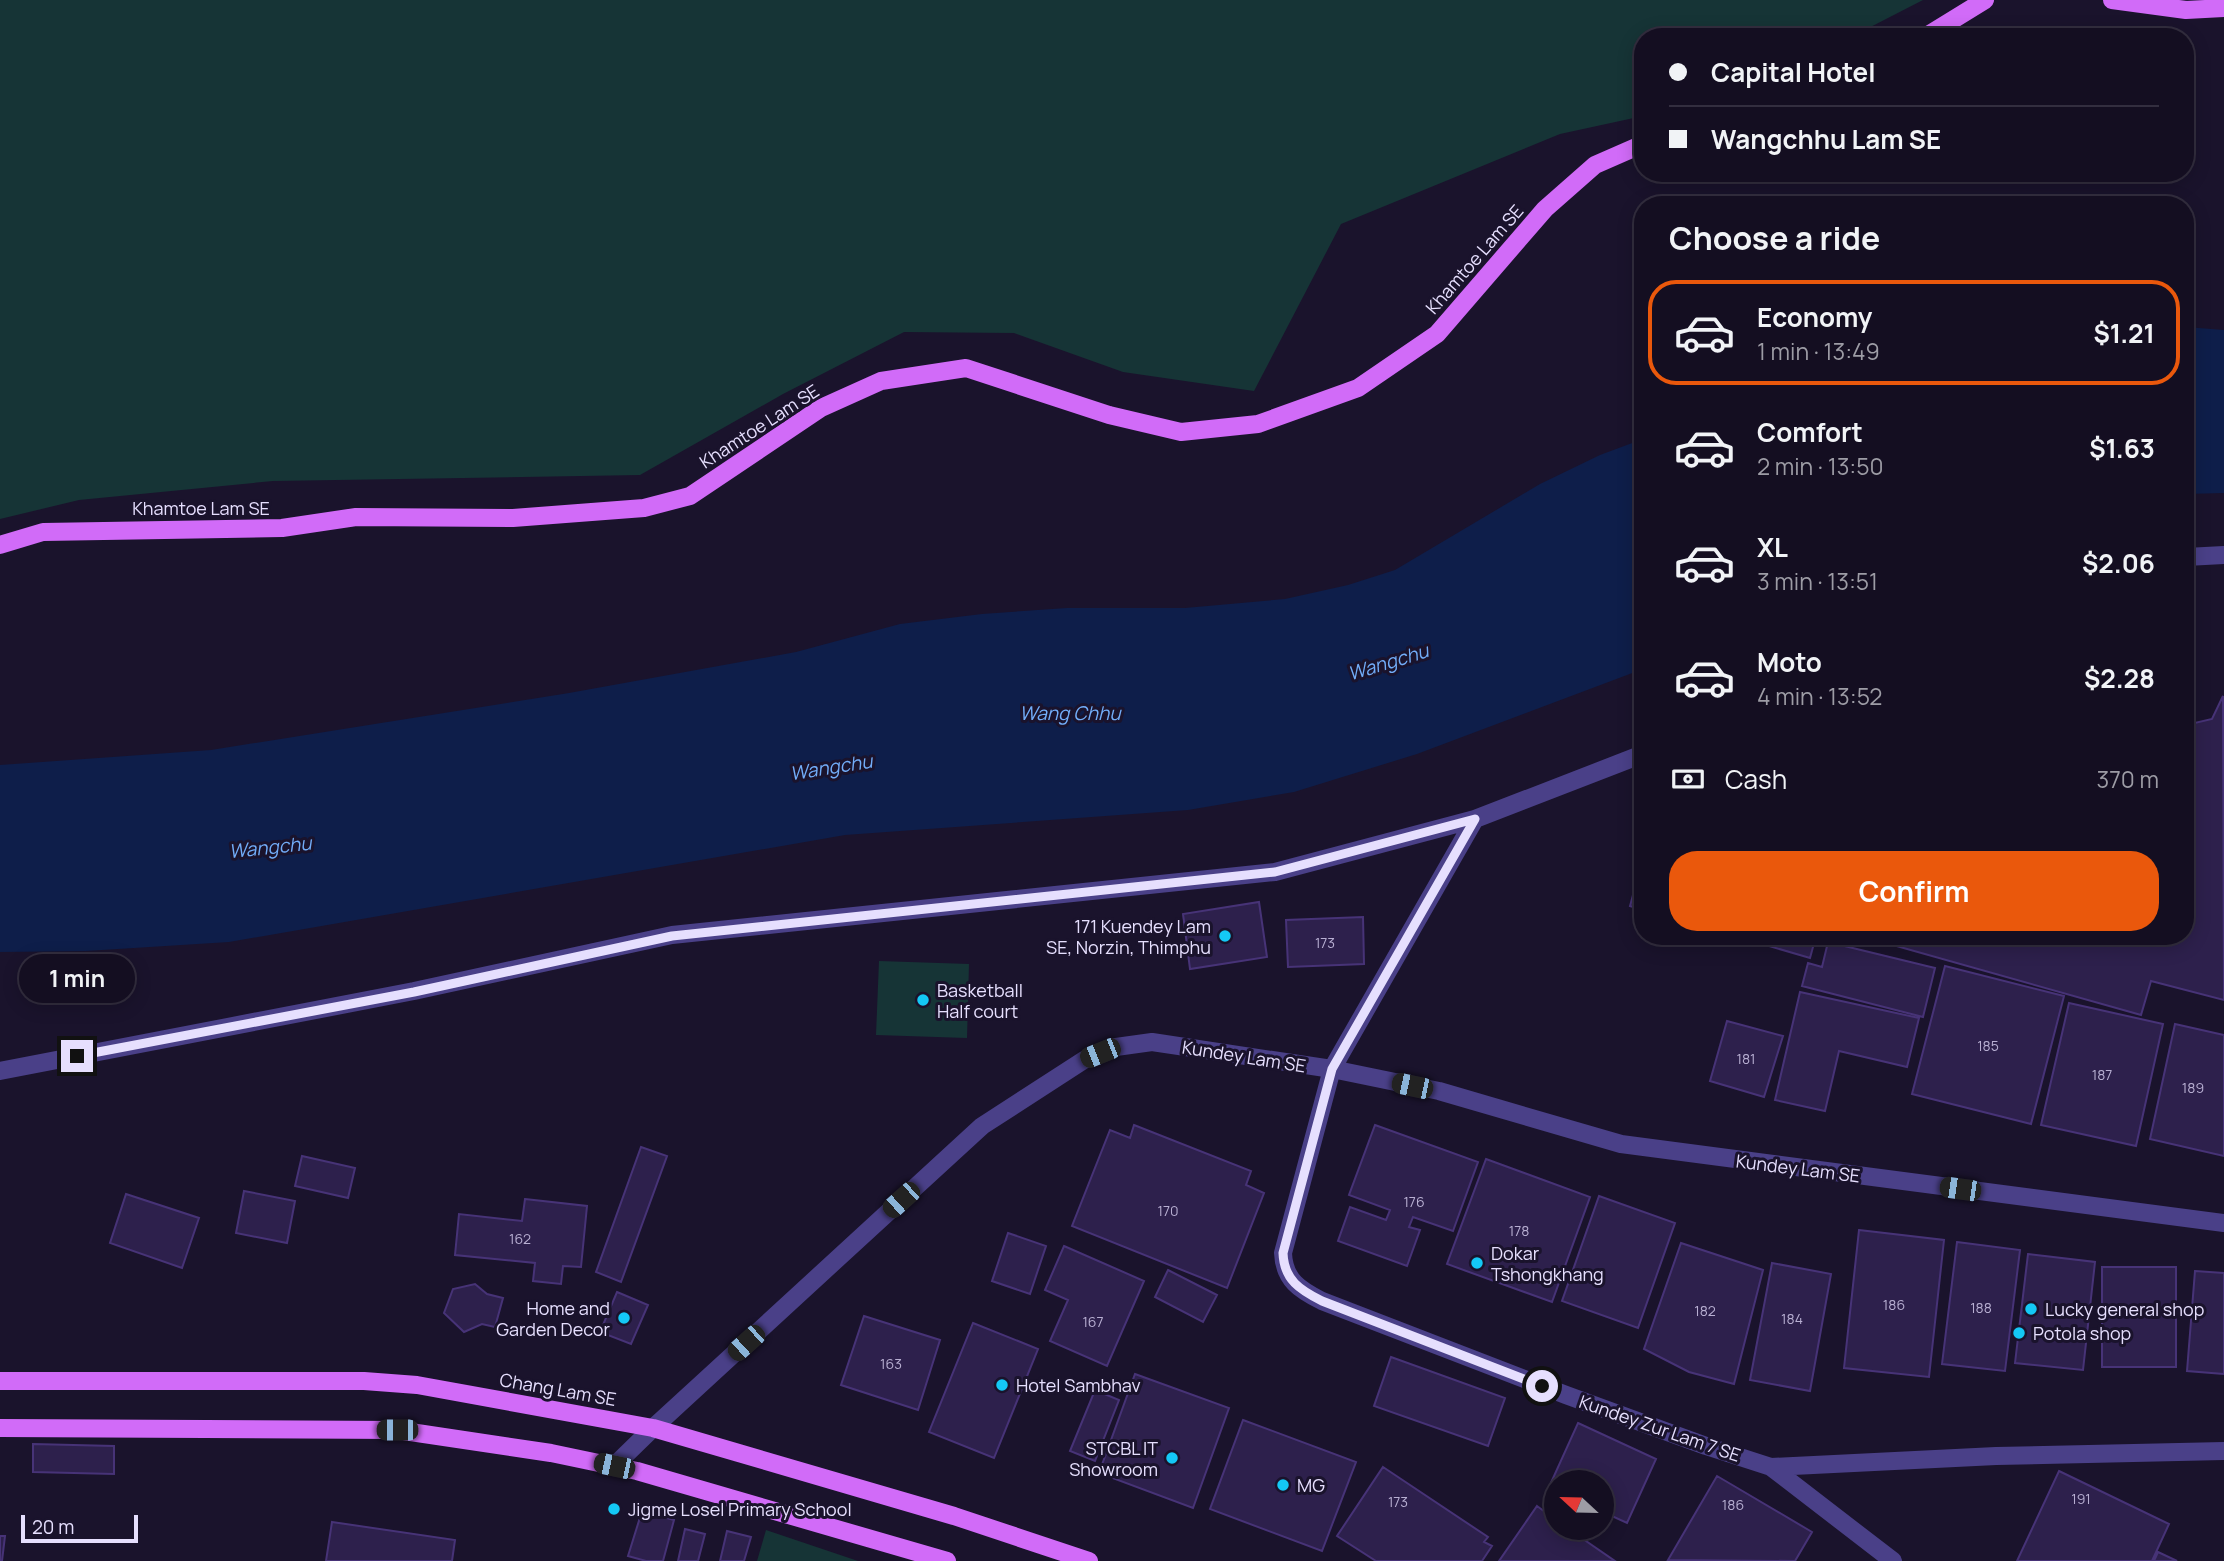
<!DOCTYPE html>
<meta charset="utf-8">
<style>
:root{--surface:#140e21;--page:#1d172a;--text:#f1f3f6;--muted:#9d9ca5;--line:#332e3f;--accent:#ea580c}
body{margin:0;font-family:Manrope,sans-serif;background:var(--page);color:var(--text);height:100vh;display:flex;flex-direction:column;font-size:26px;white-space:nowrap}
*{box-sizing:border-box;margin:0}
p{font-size:23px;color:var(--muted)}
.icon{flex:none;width:38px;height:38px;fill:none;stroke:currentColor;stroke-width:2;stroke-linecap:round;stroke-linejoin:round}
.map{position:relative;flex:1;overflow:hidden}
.side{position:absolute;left:1634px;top:196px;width:560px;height:749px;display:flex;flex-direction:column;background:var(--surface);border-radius:28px;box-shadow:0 4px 18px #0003,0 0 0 2px var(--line)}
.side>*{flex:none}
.top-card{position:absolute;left:1634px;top:28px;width:560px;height:154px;border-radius:28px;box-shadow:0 4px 18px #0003,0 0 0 2px var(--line);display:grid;align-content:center;height:154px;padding:0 35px;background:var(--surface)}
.needle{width:46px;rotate:292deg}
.buttons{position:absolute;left:1544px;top:1470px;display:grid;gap:14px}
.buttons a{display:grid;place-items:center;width:70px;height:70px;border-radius:50%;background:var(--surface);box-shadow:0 4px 18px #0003,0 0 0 2px var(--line);font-size:35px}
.scale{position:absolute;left:21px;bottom:18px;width:117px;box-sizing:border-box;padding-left:7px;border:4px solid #e6dffe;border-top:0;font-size:19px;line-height:24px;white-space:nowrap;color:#e6dffe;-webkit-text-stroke:5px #1a132c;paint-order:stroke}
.end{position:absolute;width:32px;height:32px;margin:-16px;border:9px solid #e6dffe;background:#111;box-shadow:0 0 0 4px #111}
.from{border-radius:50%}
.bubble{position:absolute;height:49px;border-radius:24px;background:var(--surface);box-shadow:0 4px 18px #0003,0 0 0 2px var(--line);font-size:23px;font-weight:700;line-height:49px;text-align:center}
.car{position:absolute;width:21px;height:42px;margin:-21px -10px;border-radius:9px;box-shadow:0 0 5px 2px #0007;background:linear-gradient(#222 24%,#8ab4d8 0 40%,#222 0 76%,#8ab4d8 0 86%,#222 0)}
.top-card b{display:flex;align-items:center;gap:24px;height:66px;font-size:26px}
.top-card b+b{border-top:2px solid var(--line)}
.top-card i{width:18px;height:18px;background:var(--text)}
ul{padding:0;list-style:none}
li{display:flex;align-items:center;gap:21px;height:105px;margin:0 14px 10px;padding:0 21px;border:4px solid transparent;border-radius:28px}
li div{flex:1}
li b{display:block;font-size:26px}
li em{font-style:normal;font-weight:700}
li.selected{border-color:var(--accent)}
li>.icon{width:63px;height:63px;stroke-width:1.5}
h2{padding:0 35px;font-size:32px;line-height:84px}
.pay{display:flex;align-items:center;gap:18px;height:77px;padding:0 35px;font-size:26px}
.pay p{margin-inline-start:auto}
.primary-button{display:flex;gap:14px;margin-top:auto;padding:14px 35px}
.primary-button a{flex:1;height:80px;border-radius:28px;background:var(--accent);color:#fff;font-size:28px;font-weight:700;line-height:80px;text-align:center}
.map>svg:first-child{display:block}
.green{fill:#163436}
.water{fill:#0e1e4a}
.building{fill:#2d204c;stroke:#473377;stroke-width:2}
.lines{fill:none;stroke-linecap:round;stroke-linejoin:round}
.minor{stroke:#4a4088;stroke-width:18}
.major{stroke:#d16bf8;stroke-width:18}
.route{stroke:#e6dffe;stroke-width:9}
.poi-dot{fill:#14c8f5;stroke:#1a132c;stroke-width:2.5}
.labels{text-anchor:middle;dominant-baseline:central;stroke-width:6;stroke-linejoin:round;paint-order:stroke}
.number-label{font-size:14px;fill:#b8afd2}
.street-label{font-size:18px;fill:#e6dffe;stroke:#1a132c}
.poi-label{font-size:18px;fill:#e6dffe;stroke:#1a132c;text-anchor:start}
.water-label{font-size:19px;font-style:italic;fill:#72adf9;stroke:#1a132c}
</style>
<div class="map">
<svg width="2224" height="1561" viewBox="0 0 2224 1561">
<rect width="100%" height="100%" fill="#1a132c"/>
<path class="green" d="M0 0H1923L1851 37H1643V116L1560 134 1341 224 1254 391 1123 372 1014 333 904 332 783 394 640 475 273 481 79 500 0 519Z
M879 961 969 964 967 1038 876 1035Z
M766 1530 858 1561H757Z"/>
<path class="water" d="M2186 327 2224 330V493L2186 494Z
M1643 439V669L1417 754 1294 792 1188 810 845 835 229 942 86 951 0 952V765L211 750 569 693 796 652 900 624 982 614 1067 608H1185L1285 599 1348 585 1395 570 1540 484 1600 455Z"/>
<path class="building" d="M2223 696 2224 1000 2151 981 2141 1015 1861 936H2186V725L2212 719Z
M1643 858V910L1630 906Z
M1259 902 1267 957 1190 969 1183 914Z
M1363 917 1364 964 1288 967 1286 920Z
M1735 936H1816L1810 958Z
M1828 942 1935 968 1923 1017 1802 986 1808 963 1822 967Z
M1945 966 2064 996 2031 1124 1912 1094Z
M1800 992 1919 1018 1907 1067 1839 1051 1825 1111 1775 1100Z
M2069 1003 2163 1024 2136 1146 2041 1125Z
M1727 1021 1783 1036 1764 1097 1710 1081Z
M2175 1024 2224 1035V1156L2150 1139Z
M1134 1125 1251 1171 1246 1185 1264 1193 1227 1288 1072 1226 1110 1130 1130 1138Z
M1375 1125 1478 1162 1453 1231 1413 1217 1409 1227 1420 1230 1407 1266 1338 1241 1350 1207 1386 1220 1390 1210 1349 1195Z
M641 1147 667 1156 621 1282 596 1272Z
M302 1156 355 1168 348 1198 295 1186Z
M1486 1159 1590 1197 1552 1302 1447 1264Z
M244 1191 295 1201 287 1243 236 1233Z
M126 1194 199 1218 182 1268 110 1243Z
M1599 1196 1675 1223 1638 1328 1562 1301Z
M525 1199 587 1206 581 1267 563 1266 561 1284 533 1281 535 1263 455 1255 459 1214 522 1221Z
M1859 1230 1944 1240 1929 1377 1844 1368Z
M1008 1233 1046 1246 1030 1294 992 1281Z
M1957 1242 2020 1250 2005 1371 1942 1364Z
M1681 1243 1763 1270 1734 1384 1689 1372 1644 1349Z
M1064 1246 1144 1281 1107 1366 1050 1341 1068 1300 1045 1290Z
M2028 1254 2095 1262 2083 1370 2015 1363Z
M1772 1263 1831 1274 1810 1391 1750 1380Z
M2102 1267H2176V1367H2102Z
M1168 1270 1217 1295 1203 1322 1155 1297Z
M2195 1271 2224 1273V1374L2187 1371Z
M475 1284 487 1294 503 1298 495 1327 482 1324 464 1332 444 1313 453 1289Z
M617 1292 648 1305 631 1344 600 1332Z
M864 1316 940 1340 918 1410 841 1385Z
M973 1323 1038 1349 994 1458 929 1432Z
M1391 1357 1505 1398 1488 1446 1374 1406Z
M1135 1374 1229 1408 1193 1508 1099 1473Z
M1095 1390 1119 1400 1095 1461 1070 1451Z
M1243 1420 1356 1462 1322 1551 1210 1509Z
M1578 1423 1656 1459 1627 1523 1601 1511V1482H1556V1491L1549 1487Z
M33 1444 114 1446V1474L33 1472Z
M1383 1467 1488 1537 1484 1542 1492 1546 1482 1561H1376L1337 1536Z
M2059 1471 2169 1524 2152 1561H2017Z
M1717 1476 1812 1532 1795 1561 1668 1560Z
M1537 1506 1556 1520V1528H1567L1615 1561H1499Z
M642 1511 674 1520 663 1561H646L628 1556Z
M332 1522 455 1540 452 1561H326Z
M685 1529 705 1534 698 1561H678Z
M727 1531 751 1537 744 1561H720Z
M0 1536H5L2 1561H0Z
M2158 1552 2177 1561H2154Z"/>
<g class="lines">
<path class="minor" d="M2186 557 2224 555
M1475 819 1332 1069 1283 1253C1284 1280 1300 1290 1322 1301L1566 1395 1706 1446 1771 1467 1996 1456 2224 1451
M0 1071 414 991 672 935 1275 872 1475 819 1643 754
M614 1466 653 1428 982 1126 1084 1060 1116 1047 1152 1042 1332 1069 1439 1091 1621 1144 2224 1223
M1771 1467 1893 1561"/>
<path class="major" d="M2112 0 2186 10 2224 8
M1925 37 1985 0
M0 545 43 532 282 528 356 517 513 518 644 508 690 496 821 408 881 381 966 368 1109 415 1181 432 1258 424 1358 388 1437 334 1545 209 1595 165 1643 144
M0 1381H364L417 1385 653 1428 954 1516 1089 1561
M0 1428 397 1430 551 1453 637 1471 947 1561"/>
</g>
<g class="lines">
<path class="route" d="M77 1056 414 992 672 936 1275 872 1475 819 1332 1069 1283 1253C1284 1280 1300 1290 1322 1301L1542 1386"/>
</g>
<g class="poi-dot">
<circle cx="1225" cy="936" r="7"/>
<circle cx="923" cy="1000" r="7"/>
<circle cx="1477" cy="1263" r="7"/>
<circle cx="2031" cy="1309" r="7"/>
<circle cx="624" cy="1318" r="7"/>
<circle cx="2019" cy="1333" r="7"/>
<circle cx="1002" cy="1385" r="7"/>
<circle cx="1172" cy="1458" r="7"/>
<circle cx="1283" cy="1485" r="7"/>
<circle cx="614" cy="1509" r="7"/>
</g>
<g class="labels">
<g class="number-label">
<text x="1325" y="942">173</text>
<text x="1988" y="1045">185</text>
<text x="1746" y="1058">181</text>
<text x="2102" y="1074">187</text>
<text x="2193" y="1087">189</text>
<text x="1414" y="1201">176</text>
<text x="1168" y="1210">170</text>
<text x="1519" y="1230">178</text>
<text x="520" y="1238">162</text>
<text x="1894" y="1304">186</text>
<text x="1981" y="1307">188</text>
<text x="1705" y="1310">182</text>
<text x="1792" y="1318">184</text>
<text x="1093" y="1321">167</text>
<text x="891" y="1363">163</text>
<text x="2081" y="1498">191</text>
<text x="1398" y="1501">173</text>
<text x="1733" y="1504">186</text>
</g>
<g class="street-label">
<text transform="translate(1474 259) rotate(-49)">Khamtoe Lam SE</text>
<text transform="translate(759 426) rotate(-33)">Khamtoe Lam SE</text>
<text x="201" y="508">Khamtoe Lam SE</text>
<text transform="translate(1244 1056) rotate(9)">Kundey Lam SE</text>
<text transform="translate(1798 1168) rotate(7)">Kundey Lam SE</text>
<text transform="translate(558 1389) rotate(10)">Chang Lam SE</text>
<text transform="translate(1660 1428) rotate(19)">Kundey Zur Lam 7 SE</text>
</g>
<g class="poi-label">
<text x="1211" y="926" text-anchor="end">171 Kuendey Lam<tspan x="1211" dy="21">SE, Norzin, Thimphu</tspan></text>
<text x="937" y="990">Basketball<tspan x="937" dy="21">Half court</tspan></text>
<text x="1491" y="1253">Dokar<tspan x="1491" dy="21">Tshongkhang</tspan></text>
<text x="610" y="1308" text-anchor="end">Home and<tspan x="610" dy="21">Garden Decor</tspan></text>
<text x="2045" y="1309">Lucky general shop</text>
<text x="2033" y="1333">Potola shop</text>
<text x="1016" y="1385">Hotel Sambhav</text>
<text x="1158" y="1448" text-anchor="end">STCBL IT<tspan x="1158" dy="21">Showroom</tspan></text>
<text x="1297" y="1485">MG</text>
<text x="628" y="1509">Jigme Losel Primary School</text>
</g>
<g class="water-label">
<text transform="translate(1388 662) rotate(-17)">Wangchu</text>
<text x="1070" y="713">Wang Chhu</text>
<text transform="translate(831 767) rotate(-9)">Wangchu</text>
<text transform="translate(270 847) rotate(-6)">Wangchu</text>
</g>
</g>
</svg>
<div class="buttons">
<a><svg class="needle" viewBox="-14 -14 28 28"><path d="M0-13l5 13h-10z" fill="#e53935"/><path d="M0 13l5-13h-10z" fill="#9d9ca5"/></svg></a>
</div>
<div class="scale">20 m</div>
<i class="end from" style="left:1542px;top:1386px"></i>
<i class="end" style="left:77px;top:1056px"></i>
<div class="bubble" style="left:19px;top:954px;width:116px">1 min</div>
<i class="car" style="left:1100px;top:1053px;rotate:248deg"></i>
<i class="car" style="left:1412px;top:1086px;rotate:282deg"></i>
<i class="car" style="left:1960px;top:1189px;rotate:278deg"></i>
<i class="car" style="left:901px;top:1200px;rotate:228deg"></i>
<i class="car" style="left:746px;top:1343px;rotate:228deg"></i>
<i class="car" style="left:397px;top:1430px;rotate:270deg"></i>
<i class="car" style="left:614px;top:1466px;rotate:282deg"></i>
<div class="top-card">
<b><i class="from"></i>Capital Hotel</b>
<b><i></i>Wangchhu Lam SE</b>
</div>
<section class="side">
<h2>Choose a ride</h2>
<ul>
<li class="selected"><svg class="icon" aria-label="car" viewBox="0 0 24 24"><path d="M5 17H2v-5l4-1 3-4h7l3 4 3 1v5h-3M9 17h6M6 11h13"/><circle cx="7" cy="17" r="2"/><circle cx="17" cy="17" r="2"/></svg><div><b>Economy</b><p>1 min · 13:49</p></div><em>$1.21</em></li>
<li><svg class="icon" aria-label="car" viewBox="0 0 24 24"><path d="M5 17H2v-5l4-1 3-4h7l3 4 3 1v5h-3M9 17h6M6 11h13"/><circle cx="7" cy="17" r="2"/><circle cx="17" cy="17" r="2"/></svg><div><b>Comfort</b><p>2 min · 13:50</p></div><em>$1.63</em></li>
<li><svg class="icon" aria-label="car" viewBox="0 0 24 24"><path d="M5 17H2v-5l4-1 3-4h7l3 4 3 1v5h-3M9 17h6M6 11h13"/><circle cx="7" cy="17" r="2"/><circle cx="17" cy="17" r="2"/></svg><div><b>XL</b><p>3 min · 13:51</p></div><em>$2.06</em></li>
<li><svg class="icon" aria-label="car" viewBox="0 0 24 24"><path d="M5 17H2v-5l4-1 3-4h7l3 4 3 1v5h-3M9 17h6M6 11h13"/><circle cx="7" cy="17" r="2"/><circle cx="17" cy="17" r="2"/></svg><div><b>Moto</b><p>4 min · 13:52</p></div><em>$2.28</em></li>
</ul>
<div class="pay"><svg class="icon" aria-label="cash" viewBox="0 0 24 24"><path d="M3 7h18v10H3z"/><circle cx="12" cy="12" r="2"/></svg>Cash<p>370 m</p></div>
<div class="primary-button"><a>Confirm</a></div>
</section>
</div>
